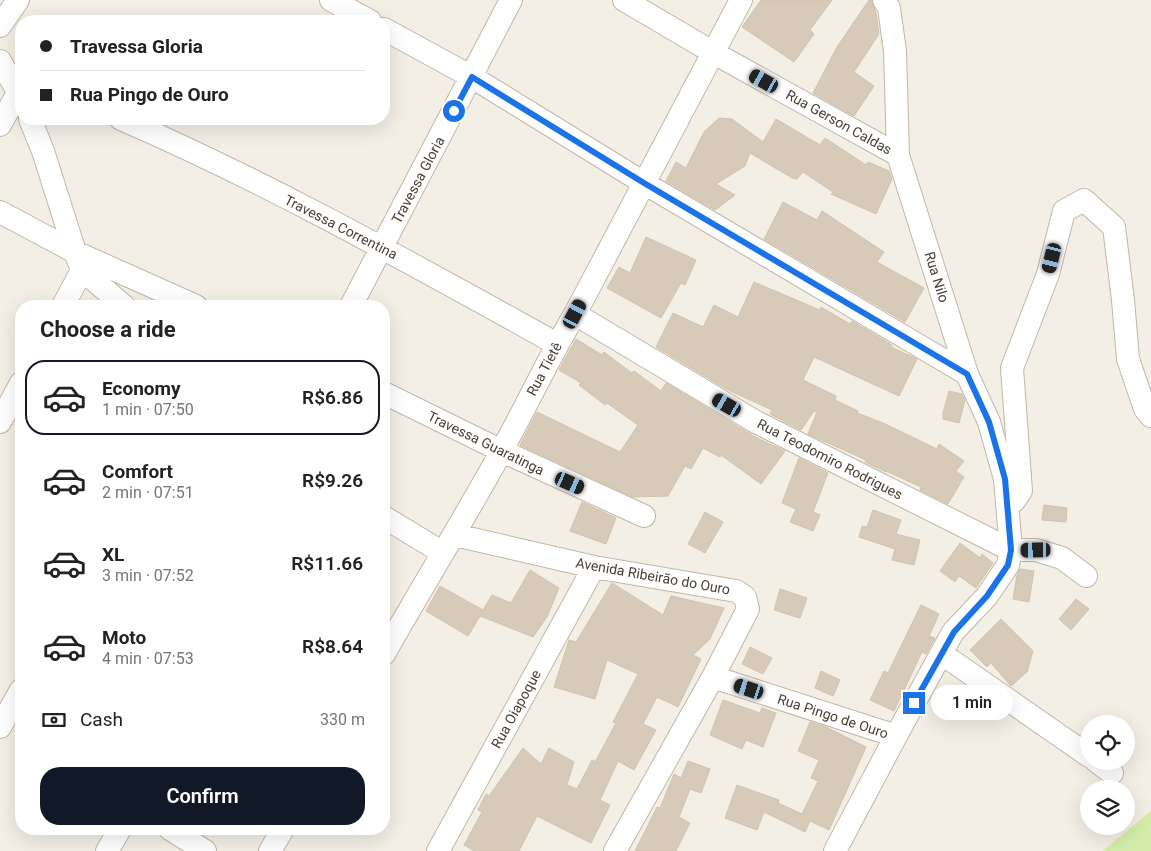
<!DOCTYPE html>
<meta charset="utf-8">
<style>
:root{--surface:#fff;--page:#f2f2f2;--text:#222;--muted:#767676;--line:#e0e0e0;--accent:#111827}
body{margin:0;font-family:Roboto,sans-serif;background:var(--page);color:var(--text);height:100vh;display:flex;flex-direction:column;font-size:19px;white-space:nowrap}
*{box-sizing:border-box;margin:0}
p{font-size:16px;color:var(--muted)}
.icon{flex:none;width:28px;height:28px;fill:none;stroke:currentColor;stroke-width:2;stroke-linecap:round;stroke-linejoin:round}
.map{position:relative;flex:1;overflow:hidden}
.side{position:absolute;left:15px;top:300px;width:375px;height:535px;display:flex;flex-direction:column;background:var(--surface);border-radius:20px;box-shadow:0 5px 20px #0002}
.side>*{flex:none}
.hud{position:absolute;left:15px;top:15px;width:375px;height:110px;border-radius:20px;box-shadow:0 5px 20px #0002;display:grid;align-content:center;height:110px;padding:0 25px;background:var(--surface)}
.buttons{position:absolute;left:1080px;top:715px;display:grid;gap:10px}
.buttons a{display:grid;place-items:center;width:55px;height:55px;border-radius:50%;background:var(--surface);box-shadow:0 5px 20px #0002;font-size:25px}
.end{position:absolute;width:22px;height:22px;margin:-11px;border:6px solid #1a73e8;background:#fff;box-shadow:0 0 0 2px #fff}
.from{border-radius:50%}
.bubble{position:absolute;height:35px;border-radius:18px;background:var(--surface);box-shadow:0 5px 20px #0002;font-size:16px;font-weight:600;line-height:35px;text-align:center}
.car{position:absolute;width:15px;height:30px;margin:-15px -8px;border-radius:6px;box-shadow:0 0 4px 1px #0007;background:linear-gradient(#222 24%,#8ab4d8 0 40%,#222 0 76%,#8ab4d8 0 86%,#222 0)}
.hud b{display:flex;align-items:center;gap:18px;height:48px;font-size:19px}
.hud b+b{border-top:1px solid var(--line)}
.hud i{width:12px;height:12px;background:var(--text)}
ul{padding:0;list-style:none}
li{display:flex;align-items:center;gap:15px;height:75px;margin:0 10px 8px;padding:0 15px;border:2px solid transparent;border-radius:20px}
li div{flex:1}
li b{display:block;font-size:19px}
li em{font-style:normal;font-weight:600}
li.current{border-color:var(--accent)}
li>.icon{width:45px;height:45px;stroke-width:1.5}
h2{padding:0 25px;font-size:22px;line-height:60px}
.pay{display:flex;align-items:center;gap:12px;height:55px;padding:0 25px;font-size:19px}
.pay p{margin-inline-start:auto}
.primary-button{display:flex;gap:10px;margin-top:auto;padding:10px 25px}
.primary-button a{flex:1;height:58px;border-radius:20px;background:var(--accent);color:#fff;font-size:20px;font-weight:600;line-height:58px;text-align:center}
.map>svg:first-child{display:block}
.green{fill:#d3eda9}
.building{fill:#d7cab9;stroke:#d3c1ac}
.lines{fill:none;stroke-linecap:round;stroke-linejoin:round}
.minor-casing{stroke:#c1b6a7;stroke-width:24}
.minor{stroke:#fff;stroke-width:22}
.route{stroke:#1a73e8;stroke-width:6}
.labels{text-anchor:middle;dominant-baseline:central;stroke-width:4;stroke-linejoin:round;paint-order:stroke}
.street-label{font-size:14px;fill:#483f34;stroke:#fff}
</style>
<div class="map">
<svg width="1151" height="851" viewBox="0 0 1151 851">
<rect width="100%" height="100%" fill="#f4efe5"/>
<path class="green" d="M1151 811V851H1103Z"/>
<path class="building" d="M761 0H832L810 30 814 34 794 62 742 27Z
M869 0H871L876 13 879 34 854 72 874 86 854 116 813 93 837 47Z
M719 118 732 119 763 142 776 119 820 145 825 138 866 165 868 162 889 171 892 179 876 214 831 194 833 192 803 172 797 179 792 178 750 153 745 166 716 184 735 195 715 210 666 181 676 162 686 168 704 132Z
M783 202 817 220 822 211 884 252 877 262 924 288 905 322 764 239Z
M646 237 696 260 685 285 681 283 661 318 607 288 619 267 630 273Z
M754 282 820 310 821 307 850 324 852 321 892 345 891 347 917 359 899 396 814 357 803 380 836 396 835 400 858 411 857 413 883 423 937 449 939 444 964 461 956 471 964 477 948 504 920 490 921 487 886 471V472L865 462 866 460 808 434 817 412 814 411 801 430 770 414 772 410 726 389 656 347 673 313 703 327 714 305 738 317Z
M576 339 602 355 604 352 632 373 634 371 661 391 666 383 757 438 785 451 761 484 721 455 720 457 703 448 691 469 685 466 668 496 633 497 520 445 537 412 620 452 638 425 607 403 605 405 579 385 581 383 559 370Z
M949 391 962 394 965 400 959 423 943 419V413Z
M799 458 828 473 813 512 820 515 813 531 790 522 796 509 782 503Z
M582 502 616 518 606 544 570 531Z
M1044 505 1067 508 1066 522 1042 520Z
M873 510 901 520 896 534 920 540 914 565 892 560 895 549 859 537 862 526 867 527Z
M705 512 723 522 705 553 688 544Z
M960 543 980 558 982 554 993 563 976 588 959 576 955 582 940 571Z
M1020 569 1034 571 1029 602 1013 599 1017 575Z
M530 570 559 588 547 617 533 637 480 616 468 636 426 611 440 586 483 610 492 595 511 603Z
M612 583 663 615 671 596 724 608 710 639 693 655 701 659 678 707 657 697 643 724 656 730 634 770 618 761 600 800 610 805 591 843 537 816 519 851H474L464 845 482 812 478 810 486 794 489 796 523 748 541 764 549 748 574 762 567 785 577 789 592 760 595 762 616 723 613 722 638 674 607 660 595 699 554 687 569 640 576 642Z
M780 589 807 598 800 618 774 610Z
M1076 599 1089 609 1071 630 1059 619Z
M921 605 939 614 929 636 935 638 926 654 922 652 894 711 870 700 884 671 888 673Z
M1001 619 1033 651 1027 672 1011 686 991 663 987 667 970 650Z
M750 647 772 658 763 674 742 664Z
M821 671 840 680 833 696 815 688Z
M723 700 760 713 762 708 776 713 763 747 746 740 742 749 710 735Z
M810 722 826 727 866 747 829 830 810 821 805 832 764 812 757 830 725 818 737 785 779 800 778 803 802 814 818 781 811 778 819 760 798 751Z
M688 761 710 769 701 793 690 789 679 817 690 823 676 851H635L657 807 660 808 674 774 681 778Z"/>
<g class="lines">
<g class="minor-casing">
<path id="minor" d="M331 0 370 21
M624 0 714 53 898 155
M884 0 889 8 895 51 898 155 967 374 989 422 1005 479 1011 550 1008 565 987 596 953 632 896 736
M0 26 18 0
M384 29 472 77 644 183 967 374
M0 61 21 97
M30 119 43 151 75 252 82 270 124 306
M121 119C271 184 414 265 557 344
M0 125 19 91
M0 212 75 252 196 306
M63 306 82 270
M351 306 511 0
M575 314 756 422 1011 550H1036L1062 558 1086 576
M384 393 502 451 644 516
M0 422 21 383
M1014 501 1021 491 1012 368 1048 274 1064 211 1084 200 1114 227 1123 300 1128 359 1145 409 1151 416
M384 517 443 553
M455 535 594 567 736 591 745 597 748 609 713 677 615 851
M384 654C422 587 463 521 501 452 526 407 548 359 575 314L741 0
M942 654 1089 756
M713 677 896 736 835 851
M0 727 21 690
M1096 761 1112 773
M170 829 205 851
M107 851 120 829
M270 851 283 829
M438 851 594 567"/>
</g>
<use href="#minor" class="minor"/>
</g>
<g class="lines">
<path class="route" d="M454 111 472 77 644 183 967 374 989 422 1005 479 1011 550 1008 565 987 596 954 632 914 703"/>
</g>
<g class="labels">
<g class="street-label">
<text transform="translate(839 122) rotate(29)">Rua Gerson Caldas</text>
<text transform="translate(418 180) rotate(-62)">Travessa Gloria</text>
<text transform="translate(341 227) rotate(27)">Travessa Correntina</text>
<text transform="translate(937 277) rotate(73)">Rua Nilo</text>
<text transform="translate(544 369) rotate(-62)">Rua Tietê</text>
<text transform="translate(486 443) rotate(26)">Travessa Guaratinga</text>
<text transform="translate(830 459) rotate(27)">Rua Teodomiro Rodrigues</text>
<text transform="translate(653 576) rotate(10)">Avenida Ribeirão do Ouro</text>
<text transform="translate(516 709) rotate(-61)">Rua Oiapoque</text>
<text transform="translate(833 716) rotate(18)">Rua Pingo de Ouro</text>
</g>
</g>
</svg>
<div class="buttons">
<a><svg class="icon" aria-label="locate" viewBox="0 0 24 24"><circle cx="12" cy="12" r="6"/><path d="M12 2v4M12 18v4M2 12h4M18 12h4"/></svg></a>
<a><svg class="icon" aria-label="layers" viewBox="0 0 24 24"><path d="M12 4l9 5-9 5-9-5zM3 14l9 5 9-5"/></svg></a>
</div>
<i class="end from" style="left:454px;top:111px"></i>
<i class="end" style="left:914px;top:703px"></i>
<div class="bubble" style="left:931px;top:685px;width:82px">1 min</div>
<i class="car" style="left:764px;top:81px;rotate:299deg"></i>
<i class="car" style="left:1052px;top:258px;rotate:194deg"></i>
<i class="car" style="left:575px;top:314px;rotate:28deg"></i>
<i class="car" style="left:727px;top:405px;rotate:300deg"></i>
<i class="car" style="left:570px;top:483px;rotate:114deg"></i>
<i class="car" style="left:1036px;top:550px;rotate:269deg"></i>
<i class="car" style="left:749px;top:689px;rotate:288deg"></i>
<div class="hud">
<b><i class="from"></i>Travessa Gloria</b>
<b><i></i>Rua Pingo de Ouro</b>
</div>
<section class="side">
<h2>Choose a ride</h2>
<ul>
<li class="current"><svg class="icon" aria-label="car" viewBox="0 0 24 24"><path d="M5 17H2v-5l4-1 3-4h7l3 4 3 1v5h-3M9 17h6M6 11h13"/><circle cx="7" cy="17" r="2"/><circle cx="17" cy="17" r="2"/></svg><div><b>Economy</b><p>1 min · 07:50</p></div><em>R$6.86</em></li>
<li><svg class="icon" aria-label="car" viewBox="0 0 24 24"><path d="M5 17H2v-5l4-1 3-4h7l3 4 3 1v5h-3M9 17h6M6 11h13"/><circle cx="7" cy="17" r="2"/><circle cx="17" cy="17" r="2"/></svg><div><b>Comfort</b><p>2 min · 07:51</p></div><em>R$9.26</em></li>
<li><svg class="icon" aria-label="car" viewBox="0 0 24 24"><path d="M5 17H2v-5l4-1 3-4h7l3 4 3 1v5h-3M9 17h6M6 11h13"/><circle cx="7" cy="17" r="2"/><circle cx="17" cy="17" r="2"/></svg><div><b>XL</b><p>3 min · 07:52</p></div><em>R$11.66</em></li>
<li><svg class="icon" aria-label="car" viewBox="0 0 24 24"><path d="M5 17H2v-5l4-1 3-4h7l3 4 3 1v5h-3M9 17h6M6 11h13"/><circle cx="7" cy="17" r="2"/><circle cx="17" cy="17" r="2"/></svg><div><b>Moto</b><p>4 min · 07:53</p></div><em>R$8.64</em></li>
</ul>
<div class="pay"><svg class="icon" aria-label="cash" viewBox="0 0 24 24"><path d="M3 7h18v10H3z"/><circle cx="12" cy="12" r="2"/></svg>Cash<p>330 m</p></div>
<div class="primary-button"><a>Confirm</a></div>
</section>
</div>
